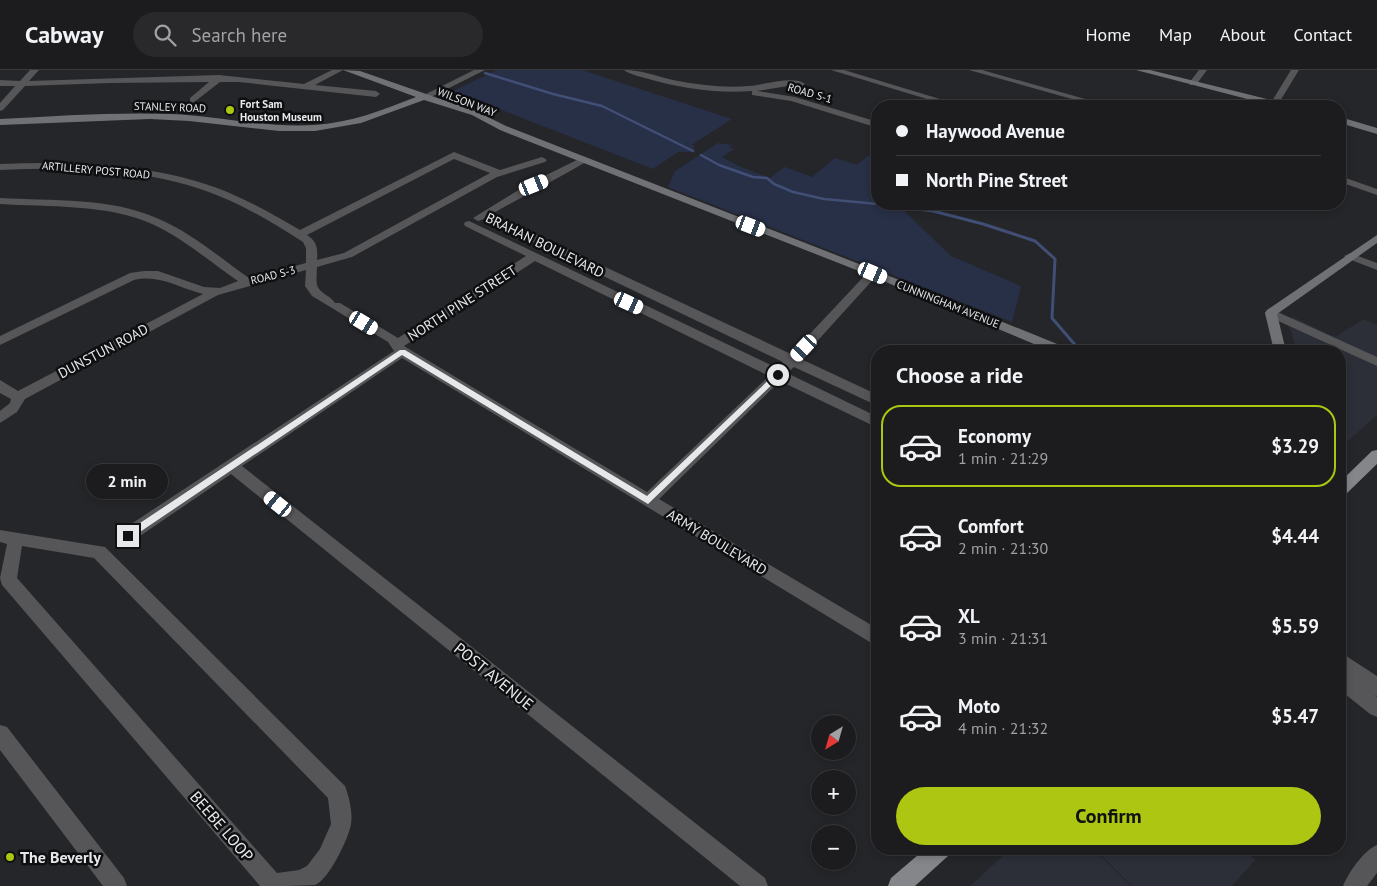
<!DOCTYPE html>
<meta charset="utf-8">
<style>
:root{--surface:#1c1c1f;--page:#29292c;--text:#f1f3f6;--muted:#a0a1a4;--line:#3a3a3d;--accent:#acc611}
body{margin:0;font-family:"PT Sans",sans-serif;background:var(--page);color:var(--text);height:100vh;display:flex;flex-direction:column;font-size:19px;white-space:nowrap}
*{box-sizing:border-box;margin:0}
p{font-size:16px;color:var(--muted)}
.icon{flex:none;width:28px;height:28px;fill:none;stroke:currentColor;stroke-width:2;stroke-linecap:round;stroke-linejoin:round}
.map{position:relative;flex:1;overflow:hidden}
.side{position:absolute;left:871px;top:275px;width:475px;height:510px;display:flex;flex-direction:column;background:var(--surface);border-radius:20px;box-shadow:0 2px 8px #0003,0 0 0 1px var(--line)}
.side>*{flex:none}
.guide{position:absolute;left:871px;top:30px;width:475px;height:110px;border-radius:20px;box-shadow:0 2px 8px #0003,0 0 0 1px var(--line);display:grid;align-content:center;height:110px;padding:0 25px;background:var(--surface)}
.needle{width:32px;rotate:217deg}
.controls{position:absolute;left:811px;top:645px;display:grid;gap:10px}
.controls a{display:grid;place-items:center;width:45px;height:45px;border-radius:50%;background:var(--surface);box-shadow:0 2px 8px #0003,0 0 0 1px var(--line);font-size:25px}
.end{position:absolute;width:22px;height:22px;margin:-11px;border:6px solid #e7e8ea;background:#111;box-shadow:0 0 0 2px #111}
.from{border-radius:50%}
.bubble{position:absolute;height:35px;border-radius:18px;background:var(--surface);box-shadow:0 2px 8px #0003,0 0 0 1px var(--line);font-size:16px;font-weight:700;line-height:35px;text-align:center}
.car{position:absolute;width:15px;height:30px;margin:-15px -8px;border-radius:6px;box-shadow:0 0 4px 1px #0007;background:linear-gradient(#fff 24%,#345 0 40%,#fff 0 76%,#345 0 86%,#fff 0)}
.guide b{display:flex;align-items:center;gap:18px;height:48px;font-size:19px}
.guide b+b{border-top:1px solid var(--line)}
.guide i{width:12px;height:12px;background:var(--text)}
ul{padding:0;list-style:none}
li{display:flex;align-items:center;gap:15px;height:82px;margin:0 10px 8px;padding:0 15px;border:2px solid transparent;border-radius:20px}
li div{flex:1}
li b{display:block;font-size:19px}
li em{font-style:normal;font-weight:700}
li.current{border-color:var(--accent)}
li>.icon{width:45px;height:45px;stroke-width:1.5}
h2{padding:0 25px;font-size:22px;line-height:60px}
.primary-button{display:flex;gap:10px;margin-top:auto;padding:10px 25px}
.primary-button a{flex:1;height:58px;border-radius:30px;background:var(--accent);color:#111;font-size:20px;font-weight:700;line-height:58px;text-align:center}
header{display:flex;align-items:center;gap:30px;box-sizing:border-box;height:70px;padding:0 25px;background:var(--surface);border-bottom:1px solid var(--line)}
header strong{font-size:24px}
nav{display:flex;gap:28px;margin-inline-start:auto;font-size:18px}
.search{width:350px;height:45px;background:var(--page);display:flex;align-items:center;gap:12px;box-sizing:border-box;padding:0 18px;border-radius:28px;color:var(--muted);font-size:19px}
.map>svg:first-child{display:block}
.built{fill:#2c2f38}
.green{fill:#283047}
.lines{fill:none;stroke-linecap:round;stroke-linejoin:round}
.stream-far1{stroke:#414f76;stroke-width:2.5}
.stream{stroke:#414f76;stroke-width:3}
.street{fill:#565658;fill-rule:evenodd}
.secondary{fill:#707174;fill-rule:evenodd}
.primary{fill:#858689;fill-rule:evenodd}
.route{fill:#e7e8ea}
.poi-dot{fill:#acc611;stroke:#0e0f10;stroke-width:2}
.labels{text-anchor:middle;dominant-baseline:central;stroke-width:5;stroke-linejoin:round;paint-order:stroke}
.far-street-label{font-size:11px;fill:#e7e8ea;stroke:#0e0f10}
.far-poi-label{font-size:11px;font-weight:bold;fill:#e7e8ea;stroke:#0e0f10;text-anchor:start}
.street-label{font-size:14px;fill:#e7e8ea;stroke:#0e0f10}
.near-street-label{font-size:16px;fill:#e7e8ea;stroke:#0e0f10}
.near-poi-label{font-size:16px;font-weight:bold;fill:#e7e8ea;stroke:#0e0f10;text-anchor:start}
</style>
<header>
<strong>Cabway</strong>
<div class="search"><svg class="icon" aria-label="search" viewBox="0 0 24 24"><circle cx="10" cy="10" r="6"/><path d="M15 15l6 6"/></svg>Search here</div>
<nav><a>Home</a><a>Map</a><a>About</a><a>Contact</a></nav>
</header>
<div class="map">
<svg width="1377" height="816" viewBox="0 0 1377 816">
<rect width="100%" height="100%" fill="#252629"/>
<path class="built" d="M1293 247 1335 267 1364 249 1377 255V345L1340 378V281H1297L1288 252Z
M1010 779H1093L1131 816H970Z
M1095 779H1243L1255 790 1232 816H1132Z"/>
<path class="green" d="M497 0H582L732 49 693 74 695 81 692 82H678L653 99 453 21Z
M718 73 732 75 729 77 734 79 722 87 741 97 770 108 785 97 812 107 835 88 857 95 869 85 877 89 878 134H904L902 139 951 186 1021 216 1012 252 668 117 675 101Z"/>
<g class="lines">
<path class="stream-far1" d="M485 3 553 24 602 36 693 81
M701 85 719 95 753 107 767 108 774 114 793 122 824 129 878 134
M881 134 912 138"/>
<path class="stream" d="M902 137 933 141 983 154 1035 171 1055 189 1052 248 1076 276 1087 281"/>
<path class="street" d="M30 0H39L29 11 219 5 304 14 332 0H343L315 15 376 21 380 24 376 27 239 12H220L193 33 190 32V28L209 12 110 13 25 16 3 40 0 41V33L15 16H0V10L20 11Z
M474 0H485L427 29 420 27Z
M624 0C641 0 656 6 673 10 698 15 724 18 749 16 764 15 794 5 805 14L801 17 794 15 757 21 795 27 878 52V58L791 31 752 25V21C716 24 680 18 645 8 638 6 629 4 624 0Z
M831 0H844L963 36H950Z
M969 0H982L1110 36H1097Z
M1199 0H1207L1196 15H1190L1189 13Z
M1291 0H1299L1277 36H1269Z
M454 82 500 100 542 87 547 90 545 92 497 107 352 187 317 197C317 202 316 209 317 215 319 223 331 226 335 233H340L398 268 526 186 465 156 464 154 465 152 469 151 777 298 783 292 484 149 478 151 473 148 530 113 583 87 588 90 586 92C555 110 523 126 492 144L791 284 869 201H877L879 203 801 289 878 325V336L794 297 787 303 878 347V358L780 311 659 429 878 559V577L402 288 242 396 765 808 768 816H740L231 404 134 470 128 471 122 470 120 465 122 460 394 281 388 272 312 226 305 216 306 200 218 225 25 329 17 342 0 353V341L10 333 11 329 0 323V310L18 321 203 224C179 218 159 204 134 210L0 275V266L130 203 144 201H158L204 217 220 218 238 211C210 192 183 168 152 154 108 134 48 137 0 134V128C52 131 111 127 159 149 192 163 220 188 249 208L306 193V178L303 172C276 155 249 138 219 126 150 98 74 97 0 100V94C76 91 154 93 225 121 251 132 276 146 300 160ZM454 89 490 103 344 183 317 190C318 179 317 171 307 165ZM535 191 769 306 647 422 404 276Z
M1340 106 1377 119V125L1340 112Z
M1350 183 1377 193V200L1346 188 1344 186Z
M1271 239 1377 287V296L1267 246 1265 243 1267 240Z
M0 460 105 477 345 716C349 726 353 743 351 754 349 768 328 811 315 815 301 816 275 816 260 816L2 515 0 508 7 474 0 472ZM22 476 94 488 328 728 331 754 320 779 307 796 299 800 277 803 17 508Z
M1340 582 1377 606V626L1375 625 1377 627V647L1370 644 1340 620Z
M0 655 7 657 124 808 127 816H103L0 680Z
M1377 775V803L1367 816H1343C1349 802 1363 781 1377 775Z"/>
<path class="secondary" d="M343 0 360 1 478 42 506 56 877 201 1067 278 1068 281H1051L869 205 500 60 472 45 424 30 361 53 315 61H279L189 51 150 49 0 55V49C57 46 114 42 171 44 218 46 266 58 314 55 350 53 383 40 416 27Z
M1136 0H1150L1287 34 1288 36H1274Z
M1340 47 1377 58V64L1340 53Z
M1377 165V173L1277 244 1286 281H1274L1265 243 1267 240Z"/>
<path class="primary" d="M1377 380V394L1345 425 1340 427V412L1372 381Z
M925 779H952L948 786 915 816H888L891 808Z"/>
</g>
<path class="route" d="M400 280H405L647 426 776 303 782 305 648 434 402 285 131 468H125V463Z"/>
<g class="poi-dot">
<circle cx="230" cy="40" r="5"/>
<circle cx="10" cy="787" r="5"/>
</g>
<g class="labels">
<g class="far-street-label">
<text transform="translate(810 23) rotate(16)">ROAD S-1</text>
<text transform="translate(467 32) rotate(21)">WILSON WAY</text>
<text transform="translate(170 37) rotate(2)">STANLEY ROAD</text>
<text transform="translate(96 100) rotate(5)">ARTILLERY POST ROAD</text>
<text transform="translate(273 205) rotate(-14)">ROAD S-3</text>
<text transform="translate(948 234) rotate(22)">CUNNINGHAM AVENUE</text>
</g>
<g class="far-poi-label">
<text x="240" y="34">Fort Sam<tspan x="240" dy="13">Houston Museum</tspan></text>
</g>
<g class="street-label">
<text transform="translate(545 175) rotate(26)">BRAHAN BOULEVARD</text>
<text transform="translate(462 233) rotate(-33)">NORTH PINE STREET</text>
<text transform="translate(103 281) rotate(-28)">DUNSTUN ROAD</text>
<text transform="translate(717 472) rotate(31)">ARMY BOULEVARD</text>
</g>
<g class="near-street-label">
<text transform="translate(494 606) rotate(39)">POST AVENUE</text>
<text transform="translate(222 756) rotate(49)">BEEBE LOOP</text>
</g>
<g class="near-poi-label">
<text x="20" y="787">The Beverly</text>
</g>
</g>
</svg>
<div class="controls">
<a><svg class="needle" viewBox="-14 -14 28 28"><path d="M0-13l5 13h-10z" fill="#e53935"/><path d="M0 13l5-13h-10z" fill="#a0a1a4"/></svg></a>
<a>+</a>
<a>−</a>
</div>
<i class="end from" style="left:778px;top:305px"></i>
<i class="end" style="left:128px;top:466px"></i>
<div class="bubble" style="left:86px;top:394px;width:82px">2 min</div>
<i class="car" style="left:534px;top:115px;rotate:68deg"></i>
<i class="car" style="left:751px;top:156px;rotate:111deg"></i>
<i class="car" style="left:873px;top:203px;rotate:113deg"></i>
<i class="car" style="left:629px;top:233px;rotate:115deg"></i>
<i class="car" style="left:364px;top:253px;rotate:121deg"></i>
<i class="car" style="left:804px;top:278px;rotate:223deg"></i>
<i class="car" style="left:278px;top:434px;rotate:309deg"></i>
<div class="guide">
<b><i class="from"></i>Haywood Avenue</b>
<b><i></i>North Pine Street</b>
</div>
<section class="side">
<h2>Choose a ride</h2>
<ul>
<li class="current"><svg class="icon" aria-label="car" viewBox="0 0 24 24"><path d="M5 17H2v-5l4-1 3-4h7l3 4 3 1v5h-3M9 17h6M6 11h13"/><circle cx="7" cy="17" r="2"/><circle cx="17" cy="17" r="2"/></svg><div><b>Economy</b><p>1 min · 21:29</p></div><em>$3.29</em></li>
<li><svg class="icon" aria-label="car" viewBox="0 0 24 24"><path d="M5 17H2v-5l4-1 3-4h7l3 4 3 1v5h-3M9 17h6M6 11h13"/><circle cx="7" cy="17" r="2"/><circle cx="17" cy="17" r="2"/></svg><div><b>Comfort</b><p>2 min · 21:30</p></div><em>$4.44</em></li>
<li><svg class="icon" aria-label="car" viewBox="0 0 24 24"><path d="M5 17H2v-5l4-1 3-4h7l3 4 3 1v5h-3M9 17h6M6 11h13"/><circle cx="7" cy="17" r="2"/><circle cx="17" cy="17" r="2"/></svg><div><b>XL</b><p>3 min · 21:31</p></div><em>$5.59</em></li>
<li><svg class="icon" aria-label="car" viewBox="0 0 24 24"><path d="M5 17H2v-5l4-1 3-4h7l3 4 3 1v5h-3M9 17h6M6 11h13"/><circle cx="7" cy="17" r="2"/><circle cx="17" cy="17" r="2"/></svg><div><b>Moto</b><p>4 min · 21:32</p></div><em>$5.47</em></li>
</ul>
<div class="primary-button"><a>Confirm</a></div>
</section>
</div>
